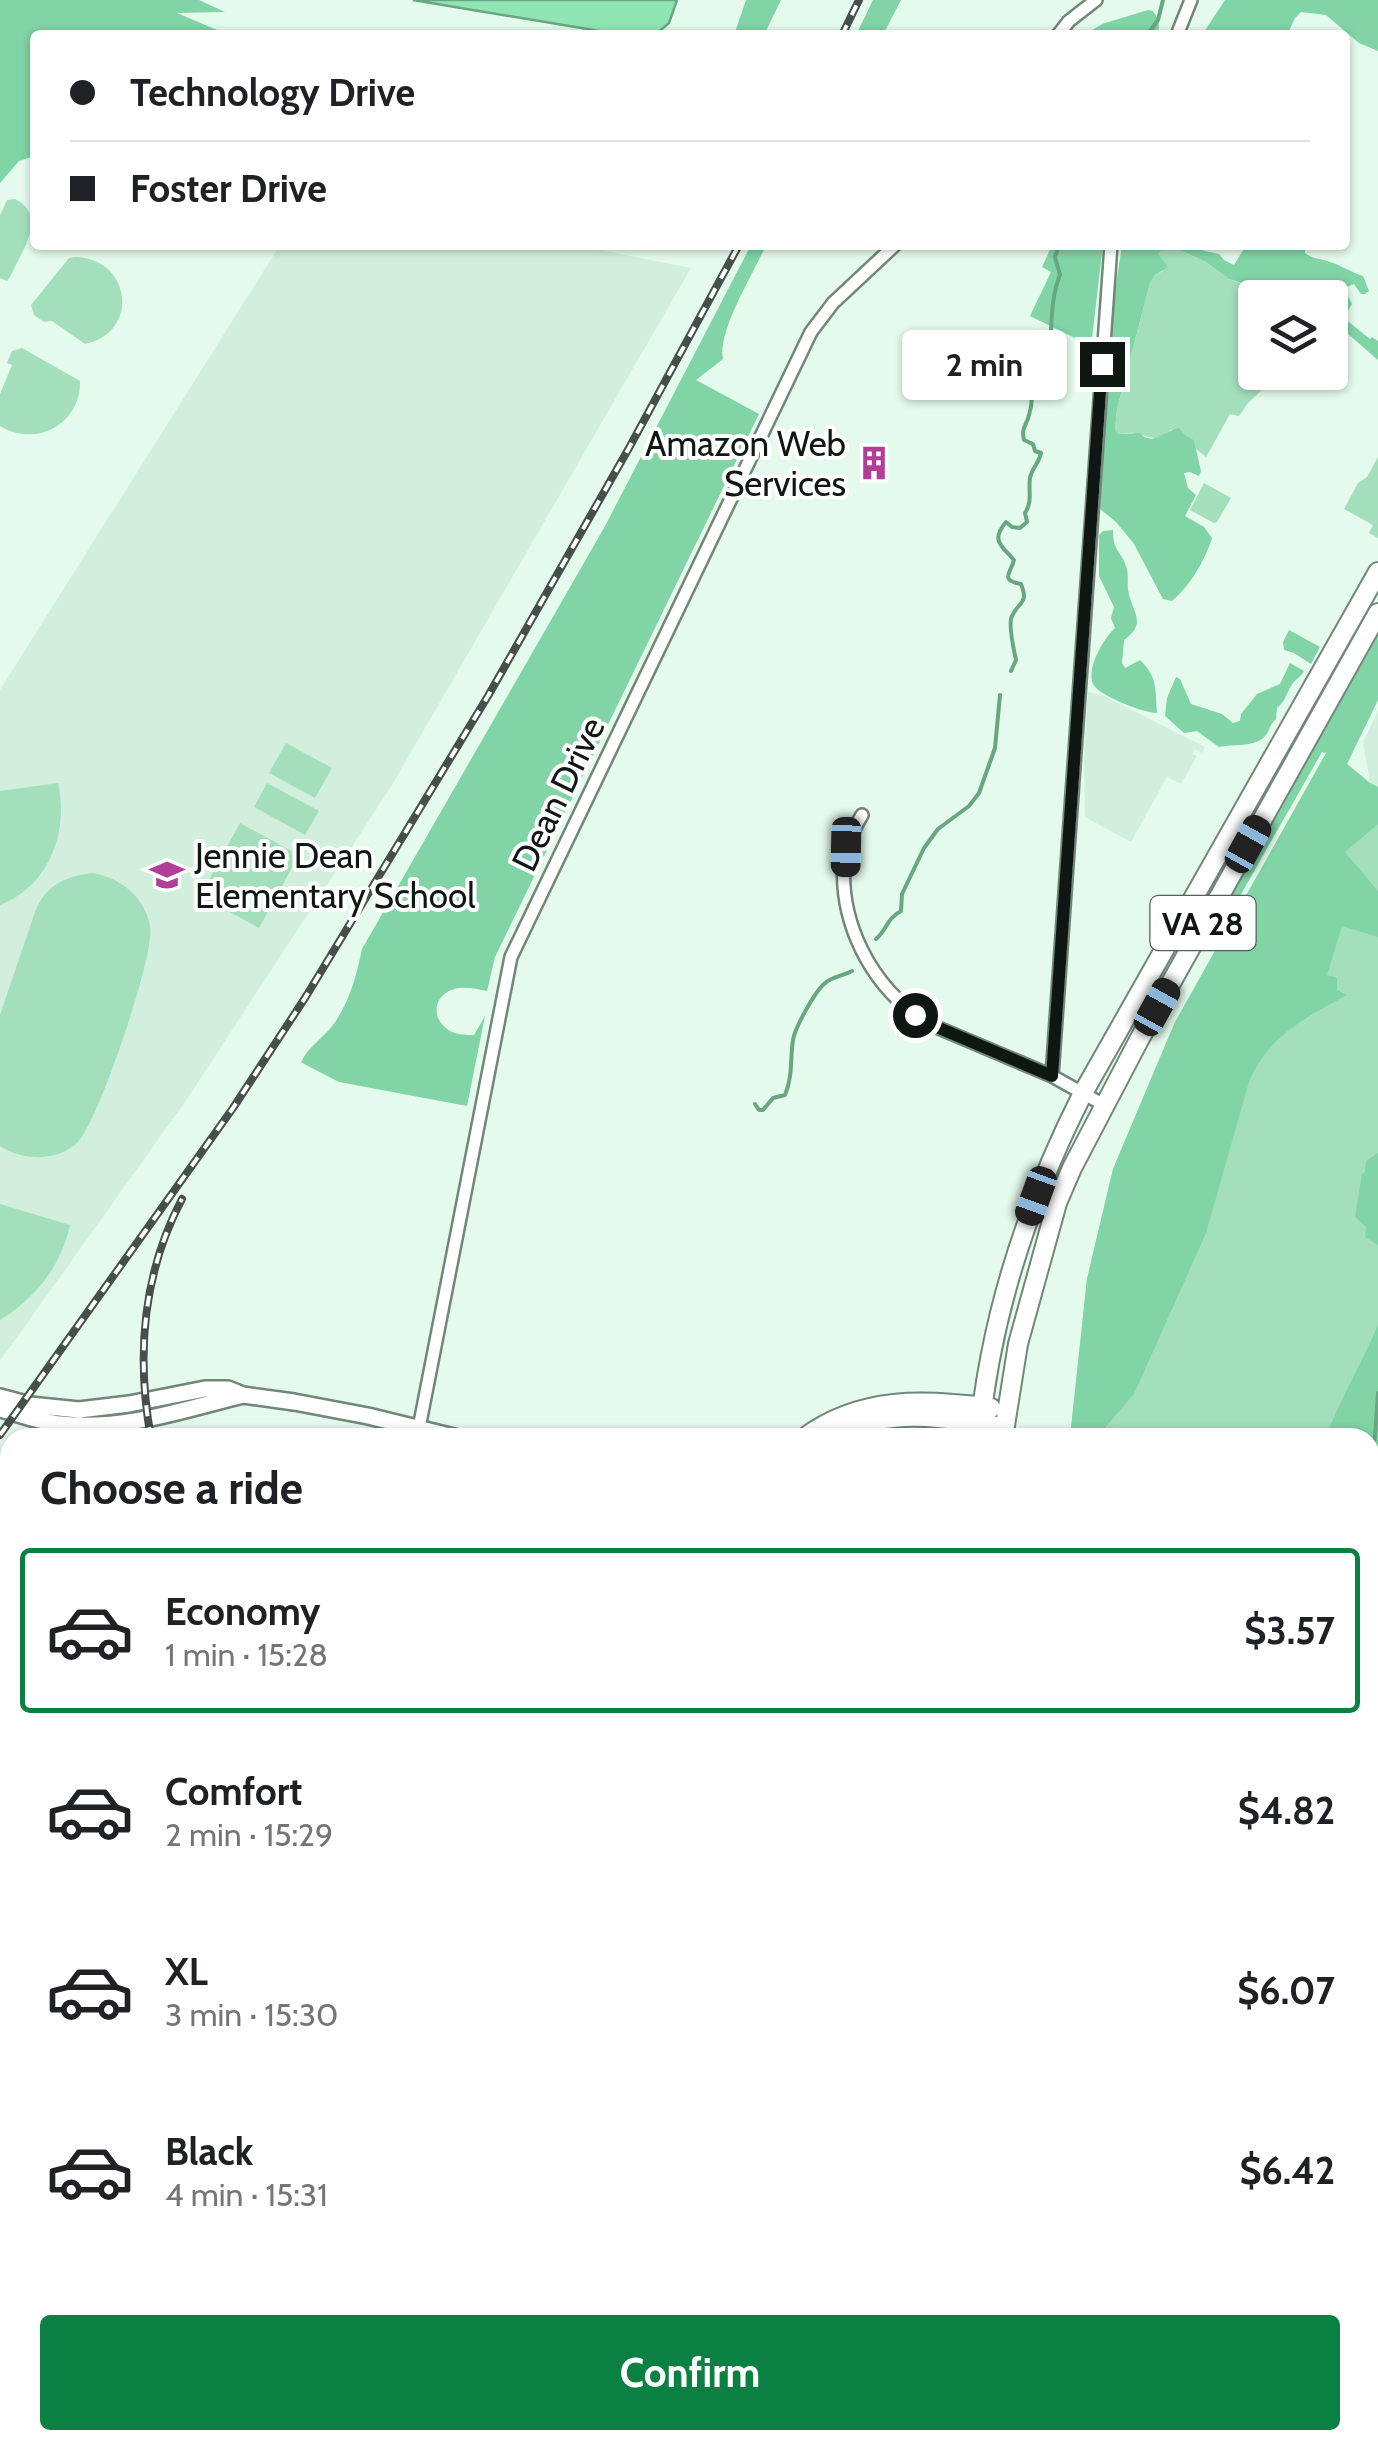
<!DOCTYPE html>
<meta charset="utf-8">
<style>
:root{--surface:#fff;--page:#f6f6f6;--text:#202124;--muted:#757577;--line:#e0e0e0;--accent:#0b8043}
body{margin:0;font-family:Cabin,sans-serif;background:var(--page);color:var(--text);height:100vh;display:flex;flex-direction:column;font-size:38px;white-space:nowrap}
*{box-sizing:border-box;margin:0}
p{font-size:32px;color:var(--muted)}
.icon{flex:none;width:55px;height:55px;fill:none;stroke:currentColor;stroke-width:2;stroke-linecap:round;stroke-linejoin:round}
.map{position:relative;flex:1;overflow:hidden}
.drawer{position:absolute;left:0px;top:1428px;width:1380px;height:1022px;display:flex;flex-direction:column;background:var(--surface);border-radius:30px 30px 0 0;box-shadow:0 2px 8px #0004}
.drawer>*{flex:none}
.top-card{position:absolute;left:30px;top:30px;width:1320px;height:220px;border-radius:10px;box-shadow:0 2px 8px #0004;display:grid;align-content:center;height:220px;padding:0 40px;background:var(--surface)}
.fabs{position:absolute;left:1238px;top:280px;display:grid;gap:20px}
.fabs a{display:grid;place-items:center;width:110px;height:110px;border-radius:10px;background:var(--surface);box-shadow:0 2px 8px #0004;font-size:50px}
.end{position:absolute;width:45px;height:45px;margin:-22px;border:12px solid #0f1712;background:#fff;box-shadow:0 0 0 5px #fff}
.from{border-radius:50%}
.bubble{position:absolute;height:70px;border-radius:10px;background:var(--surface);box-shadow:0 2px 8px #0004;font-size:32px;font-weight:700;line-height:70px;text-align:center}
.car{position:absolute;width:30px;height:60px;margin:-30px -15px;border-radius:12px;box-shadow:0 0 8px 2px #0007;background:linear-gradient(#222 24%,#8ab4d8 0 40%,#222 0 76%,#8ab4d8 0 86%,#222 0)}
.top-card b{display:flex;align-items:center;gap:35px;height:95px;font-size:38px}
.top-card b+b{border-top:2px solid var(--line)}
.top-card i{width:25px;height:25px;background:var(--text)}
ul{padding:0;list-style:none}
li{display:flex;align-items:center;gap:30px;height:165px;margin:0 20px 15px;padding:0 20px;border:5px solid transparent;border-radius:10px}
li div{flex:1}
li b{display:block;font-size:38px}
li em{font-style:normal;font-weight:700}
li.on{border-color:var(--accent)}
li>.icon{width:90px;height:90px;stroke-width:1.5}
h2{padding:0 40px;font-size:45px;line-height:120px}
.action{display:flex;gap:20px;margin-top:auto;padding:20px 40px}
.action a{flex:1;height:115px;border-radius:10px;background:var(--accent);color:#fff;font-size:40px;font-weight:700;line-height:115px;text-align:center}
.map>svg:first-child{display:block}
.built{fill:#d1efdc}
.green{fill:#a4dfbc}
.forest{fill:#80d4a5}
.water{fill:#90e5b4;stroke:#69a783;stroke-width:2.5}
.lines{fill:none;stroke-linecap:round;stroke-linejoin:round}
.stream{stroke:#69a783;stroke-width:4}
.minor-casing{stroke:#728679;stroke-width:16}
.major-casing{stroke:#728679;stroke-width:20}
.highway-casing{stroke:#728679;stroke-width:22}
.minor{stroke:#fff;stroke-width:11}
.major{stroke:#fff;stroke-width:15}
.highway{stroke:#fff;stroke-width:18}
.rail-casing{stroke:#445049;stroke-width:8}
.rail{stroke:#fff;stroke-width:4;stroke-dasharray:11;stroke-linecap:butt}
.route{stroke:#0f1712;stroke-width:12}
.labels{text-anchor:middle;dominant-baseline:central;stroke-width:8;stroke-linejoin:round;paint-order:stroke}
.shield{fill:#fff;stroke:#575d59;stroke-width:2.5}
.shield-label{font-size:32px;font-weight:bold;fill:#0f1712}
.poi-label{font-size:35px;fill:#0f1712;stroke:#fff;text-anchor:end}
.street-label{font-size:35px;fill:#0f1712;stroke:#fff}
</style>
<div class="map">
<svg width="1378" height="2448" viewBox="0 0 1378 2448">
<rect width="100%" height="100%" fill="#e4faec"/>
<path class="built" d="M280 245H574L691 268 392 785 187 1099 0 1361V690Z
M1088 692 1104 696 1205 747 1202 753 1195 749 1192 754 1197 756 1181 784 1167 777 1131 842 1085 817 1084 759Z
M1378 711V787L1370 783 1363 742Z
M10 1468V1696L0 1720V1489Z
M10 1781V2119L0 2122V1784Z
M1370 1794 1378 1795V1955L1370 1958Z"/>
<path class="green" d="M15 199C48 215 22 251 11 275L7 281 0 278V215L7 200Z
M1169 245 1206 262 1229 279 1248 286 1258 297 1255 298V372L1280 373 1248 403 1239 416 1230 414 1206 457 1196 449 1194 440 1171 430C1154 444 1152 436 1134 433 1129 432 1124 434 1118 434L1115 430 1117 409 1150 283 1155 275 1163 271 1157 254 1163 248Z
M75 257C131 258 141 332 85 344L52 321 44 322 34 315 31 305 69 258Z
M22 348 80 381C81 424 36 448 0 426V394L12 365 7 363 12 351Z
M1378 457V538L1369 533 1373 525 1344 509 1358 483 1367 477Z
M1204 483 1231 498 1217 522 1214 523 1190 510Z
M286 743 332 768 315 798 269 773Z
M1347 764 1370 783 1378 787V1627L1370 1626V1438H1070L1087 1279 1113 1169 1175 1022Z
M58 783C69 832 49 886 0 905V791Z
M267 783 319 811 305 835 254 807Z
M240 823 299 855 259 928 200 896Z
M92 873C120 877 145 897 150 926 156 953 98 1122 78 1142 57 1162 23 1161 0 1146V1015L35 912C45 886 65 876 92 873Z
M0 1204 70 1225C61 1266 36 1298 0 1320Z
M913 1429 948 1431 963 1437H858L887 1430Z
M1378 2094V2198L1374 2200 1370 2185V2096Z
M1370 2199 1378 2225V2298L1370 2300Z"/>
<path class="forest" d="M0 0H199L225 12 177 13 229 35H35V156L19 161 0 183Z
M746 0H781L764 35H734Z
M873 0H901L883 35H856Z
M1225 0H1378V51L1359 43 1326 15 1301 12 1295 18 1287 35H1202Z
M1148 10 1153 11C1159 19 1160 26 1158 35H1084L1102 24Z
M751 245H766C754 273 717 331 723 359L696 380 759 414 495 957 487 991C477 989 464 986 454 989 432 996 431 1020 450 1031 458 1035 466 1035 474 1035L485 1016 467 1106 339 1082 306 1065 301 1062C309 1046 323 1038 333 1025 349 1004 357 974 362 949L604 528Z
M1052 245H1103L1091 346 1030 316 1051 272 1042 267Z
M1122 245H1194L1196 249 1219 254 1224 260 1234 265 1246 245H1309L1305 249V253C1314 260 1320 258 1330 262 1342 266 1351 272 1363 276L1369 291 1365 294H1361L1354 284 1344 288 1352 304 1344 318 1370 339 1372 337 1378 341V360L1348 334 1338 335 1333 342 1330 340V298L1258 297 1248 285 1229 279 1206 262 1169 245 1163 248 1158 254 1168 267 1155 275 1150 283 1117 409 1115 430 1118 434 1140 433C1152 447 1165 431 1179 428L1185 435 1194 440 1201 471 1199 476 1190 472 1184 473 1188 488 1196 495 1185 516 1204 527 1212 538C1205 560 1190 586 1172 601L1163 599 1134 544 1116 522 1100 509 1112 311Z
M1113 530C1113 552 1120 549 1126 566 1129 573 1127 583 1128 590 1132 613 1148 622 1124 640L1122 663 1125 668 1140 660C1158 678 1155 688 1157 713 1144 713 1099 696 1093 684 1086 668 1104 638 1115 628L1111 618 1114 607 1099 576V535L1103 531Z
M1289 630 1320 647 1311 664 1294 653 1284 650 1283 642Z
M1378 635V700L1347 764 1370 783 1378 787V824L1345 852 1378 891V937L1342 926 1327 975 1337 978V990L1347 995C1306 1017 1267 1037 1249 1082L1206 1233 1134 1394 1097 1437H1070L1087 1279 1113 1169 1175 1022 1326 753 1322 752 1215 940 1211 942 1207 938Z
M1290 663 1304 671C1300 678 1294 680 1291 686 1285 696 1287 699 1277 708L1276 719C1269 725 1269 734 1262 739 1250 747 1233 744 1219 747L1197 731 1184 733 1165 716 1167 698 1176 677 1180 679 1191 704 1222 714 1233 723 1240 721 1241 714 1257 694 1280 684Z
M1378 1153V1245L1365 1237 1366 1227 1355 1217 1362 1174 1365 1172 1366 1161Z
M1378 1325V1627L1370 1626V1438L1326 1437C1340 1399 1362 1363 1378 1325Z"/>
<path class="water" d="M413 0H677L669 23 655 35H623Z"/>
<g class="lines">
<path class="stream" d="M1147 35 1158 20 1163 0
M1011 671 1016 660C1014 651 1008 623 1012 616 1019 601 1029 604 1021 584 999 580 1011 573 1014 560 1002 546 990 541 1006 522L1012 527 1020 528 1027 522 1025 513C1033 500 1028 492 1030 478 1032 468 1039 463 1041 453L1035 451 1033 444 1024 440C1021 427 1026 427 1029 415 1037 389 1023 393 1048 370 1048 365 1046 360 1046 354 1046 346 1050 338 1051 330 1052 313 1053 291 1060 275L1055 257 1059 245
M876 939C888 929 885 920 901 911L902 894 924 848 938 829 969 806 979 793 995 748 1000 695
M755 1104 759 1110H763L773 1098 785 1095C793 1076 790 1059 793 1040 795 1027 815 992 824 984 832 976 843 976 852 971
M1370 1455 1375 1437 1378 1393"/>
<g class="minor-casing">
<path id="minor" d="M1058 35 1069 21 1096 0
M1177 35 1191 0
M862 815C856 826 847 839 845 851 836 920 870 987 929 1024L1052 1076 1104 1105
M1052 1076 1111 245
M419 1428 511 957 811 332 833 303 895 245
M1370 1975 1378 1972
M0 2312 10 2337
M59 2440 63 2448
M697 2440 700 2448
M803 2440 804 2448
M964 2440 966 2448
M1170 2440 1176 2448
M1359 2440 1362 2448"/>
</g>
<g class="major-casing">
<path id="major" d="M0 1397 30 1405 79 1410 129 1404 205 1389H228L243 1395 294 1402 368 1416 458 1438
M0 1409C20 1414 40 1422 60 1424 123 1431 183 1410 243 1395
M1370 1653H1378
M1370 1673H1378"/>
</g>
<g class="highway-casing">
<path id="highway" d="M804 1438C860 1396 925 1399 991 1408
M832 1438C886 1407 934 1417 992 1425
M979 1438C990 1315 1028 1202 1083 1093L1378 572
M1003 1438 1018 1344 1057 1203 1072 1168 1139 1040 1378 613
M0 2401 10 2397"/>
</g>
<use href="#minor" class="minor"/>
<use href="#major" class="major"/>
<use href="#highway" class="highway"/>
<g class="rail-casing">
<path id="rail" d="M842 35 859 0
M0 1435 233 1108 305 998 488 696 629 448 739 245
M151 1438C136 1356 143 1273 182 1199
M1370 1778 1378 1779"/>
</g>
<use href="#rail" class="rail"/>
</g>
<g class="lines">
<path class="route" d="M915 1015 932 1025 1052 1076 1102 364"/>
</g>
<defs>
<g id="building-bare" transform="scale(2.7)"><path d="M-4-6H4V6H1V3H-1V6H-4ZM-2.5-4.3h1.7v1.8h-1.7ZM.8-4.3h1.7v1.8H.8ZM-2.5-1h1.7V.8h-1.7ZM.8-1h1.7V.8H.8Z" fill="#b13e97" stroke="#fff" stroke-width="2.5" paint-order="stroke"/></g>
<g id="school-bare" transform="scale(2.7)"><path d="M0-5L7-2L0 1L-7-2ZM-4 1L0 2.5L4 1V4Q0 6-4 4Z" fill="#b13e97" stroke="#fff" stroke-width="2.5" paint-order="stroke"/></g>
</defs>
<g fill-rule="evenodd">
<use href="#building-bare" x="874" y="463"/>
<use href="#school-bare" x="167" y="875"/>
</g>
<g class="labels">
<rect class="shield" x="1150.5" y="896" width="105" height="54" rx="8"/>
<g class="shield-label">
<text x="1203" y="923">VA 28</text>
</g>
<g class="poi-label">
<text x="846" y="443">Amazon Web<tspan x="846" dy="40">Services</tspan></text>
<text x="195" y="855" text-anchor="start">Jennie Dean<tspan x="195" dy="40">Elementary School</tspan></text>
</g>
<g class="street-label">
<text transform="translate(558 794) rotate(-64)">Dean Drive</text>
</g>
</g>
</svg>
<div class="fabs">
<a><svg class="icon" aria-label="layers" viewBox="0 0 24 24"><path d="M12 4l9 5-9 5-9-5zM3 14l9 5 9-5"/></svg></a>
</div>
<i class="end from" style="left:915px;top:1015px"></i>
<i class="end" style="left:1102px;top:364px"></i>
<div class="bubble" style="left:902px;top:330px;width:165px">2 min</div>
<i class="car" style="left:1248px;top:844px;rotate:29deg"></i>
<i class="car" style="left:846px;top:847px;rotate:181deg"></i>
<i class="car" style="left:1157px;top:1007px;rotate:29deg"></i>
<i class="car" style="left:1036px;top:1196px;rotate:200deg"></i>
<div class="top-card">
<b><i class="from"></i>Technology Drive</b>
<b><i></i>Foster Drive</b>
</div>
<section class="drawer">
<h2>Choose a ride</h2>
<ul>
<li class="on"><svg class="icon" aria-label="car" viewBox="0 0 24 24"><path d="M5 17H2v-5l4-1 3-4h7l3 4 3 1v5h-3M9 17h6M6 11h13"/><circle cx="7" cy="17" r="2"/><circle cx="17" cy="17" r="2"/></svg><div><b>Economy</b><p>1 min · 15:28</p></div><em>$3.57</em></li>
<li><svg class="icon" aria-label="car" viewBox="0 0 24 24"><path d="M5 17H2v-5l4-1 3-4h7l3 4 3 1v5h-3M9 17h6M6 11h13"/><circle cx="7" cy="17" r="2"/><circle cx="17" cy="17" r="2"/></svg><div><b>Comfort</b><p>2 min · 15:29</p></div><em>$4.82</em></li>
<li><svg class="icon" aria-label="car" viewBox="0 0 24 24"><path d="M5 17H2v-5l4-1 3-4h7l3 4 3 1v5h-3M9 17h6M6 11h13"/><circle cx="7" cy="17" r="2"/><circle cx="17" cy="17" r="2"/></svg><div><b>XL</b><p>3 min · 15:30</p></div><em>$6.07</em></li>
<li><svg class="icon" aria-label="car" viewBox="0 0 24 24"><path d="M5 17H2v-5l4-1 3-4h7l3 4 3 1v5h-3M9 17h6M6 11h13"/><circle cx="7" cy="17" r="2"/><circle cx="17" cy="17" r="2"/></svg><div><b>Black</b><p>4 min · 15:31</p></div><em>$6.42</em></li>
</ul>
<div class="action"><a>Confirm</a></div>
</section>
</div>
